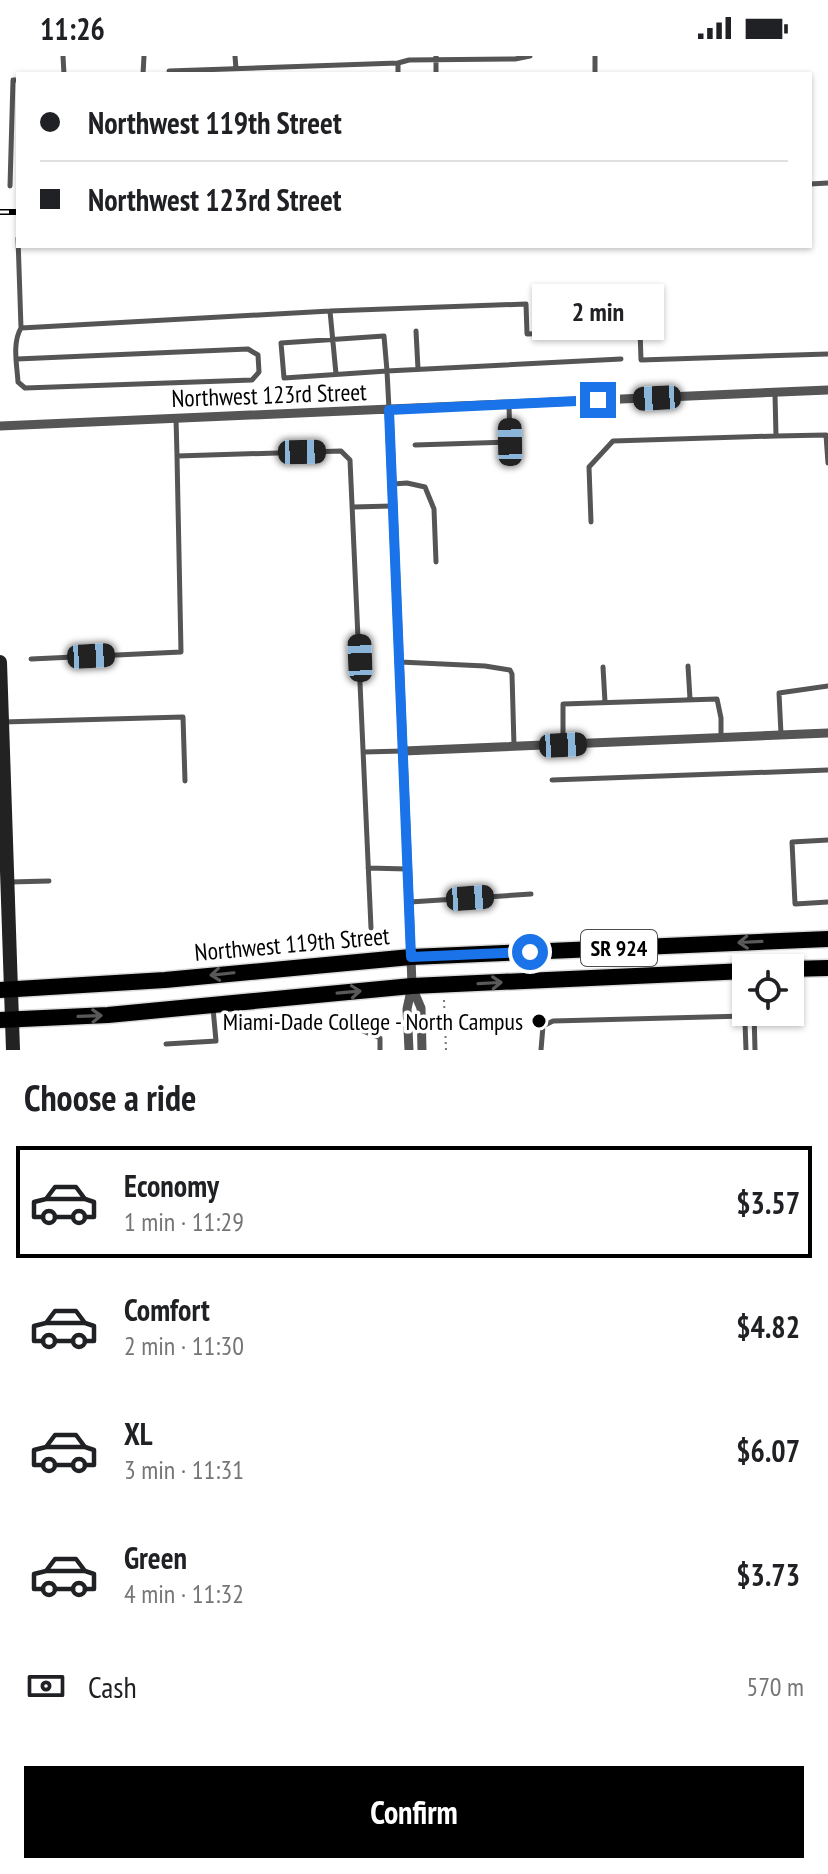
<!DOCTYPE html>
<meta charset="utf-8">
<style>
:root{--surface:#fff;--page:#f2f2f2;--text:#202124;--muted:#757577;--line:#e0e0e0;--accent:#000}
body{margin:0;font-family:"PT Sans Narrow",sans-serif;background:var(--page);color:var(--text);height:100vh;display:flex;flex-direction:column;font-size:30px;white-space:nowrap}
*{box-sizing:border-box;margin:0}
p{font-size:26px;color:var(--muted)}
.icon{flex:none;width:44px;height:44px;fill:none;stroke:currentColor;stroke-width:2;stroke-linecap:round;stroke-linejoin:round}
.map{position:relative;height:994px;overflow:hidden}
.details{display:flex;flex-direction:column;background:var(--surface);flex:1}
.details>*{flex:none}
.guide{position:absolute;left:16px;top:16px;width:796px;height:176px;border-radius:0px;box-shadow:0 2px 6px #0004;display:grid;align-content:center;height:176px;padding:0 24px;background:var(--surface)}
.controls{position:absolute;left:732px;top:898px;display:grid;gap:16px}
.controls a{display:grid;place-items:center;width:72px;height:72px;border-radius:0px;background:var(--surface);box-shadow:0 2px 6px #0004;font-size:40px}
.end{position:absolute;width:36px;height:36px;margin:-18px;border:10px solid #1a73e8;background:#fff;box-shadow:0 0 0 4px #fff}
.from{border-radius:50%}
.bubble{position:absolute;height:56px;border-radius:0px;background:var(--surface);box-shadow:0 2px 6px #0004;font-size:26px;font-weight:800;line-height:56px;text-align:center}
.car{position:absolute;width:24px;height:48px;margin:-24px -12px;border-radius:10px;box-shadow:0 0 6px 2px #0007;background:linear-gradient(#222 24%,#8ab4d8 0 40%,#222 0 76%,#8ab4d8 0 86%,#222 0)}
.guide b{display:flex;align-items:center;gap:28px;height:76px;font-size:30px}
.guide b+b{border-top:2px solid var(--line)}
.guide i{width:20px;height:20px;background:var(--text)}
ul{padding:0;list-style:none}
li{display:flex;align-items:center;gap:24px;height:112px;margin:0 16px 12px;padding:0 8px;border:4px solid transparent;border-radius:0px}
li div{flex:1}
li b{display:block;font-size:30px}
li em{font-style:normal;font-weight:800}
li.current{border-color:var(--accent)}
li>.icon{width:72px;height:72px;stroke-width:1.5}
h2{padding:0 24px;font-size:36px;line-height:96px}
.pay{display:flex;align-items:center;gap:20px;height:88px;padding:0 24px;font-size:30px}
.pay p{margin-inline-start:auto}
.button{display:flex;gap:16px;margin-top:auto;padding:16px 24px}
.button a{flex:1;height:92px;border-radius:0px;background:var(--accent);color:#fff;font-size:32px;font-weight:800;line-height:92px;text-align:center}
.status{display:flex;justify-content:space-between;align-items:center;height:56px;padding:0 40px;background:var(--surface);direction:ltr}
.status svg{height:22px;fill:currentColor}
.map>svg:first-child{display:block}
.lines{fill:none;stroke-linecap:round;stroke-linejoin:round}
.trunk-casing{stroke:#dbdbdb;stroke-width:19}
.path{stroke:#777;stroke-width:2;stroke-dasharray:2 4;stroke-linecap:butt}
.service{stroke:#555;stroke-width:5}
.minor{stroke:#555;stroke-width:9}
.secondary{stroke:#222;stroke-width:14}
.trunk{stroke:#000;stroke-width:16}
.rail-casing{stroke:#000;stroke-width:6}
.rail{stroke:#fff;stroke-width:3;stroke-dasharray:9;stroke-linecap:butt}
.oneway{stroke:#595959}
.route{stroke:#1a73e8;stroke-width:10}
.poi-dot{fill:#000;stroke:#fff;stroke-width:3}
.labels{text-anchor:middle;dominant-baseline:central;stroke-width:7;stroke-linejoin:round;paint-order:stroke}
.shield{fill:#fff;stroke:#4c4c4c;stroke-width:2}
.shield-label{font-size:22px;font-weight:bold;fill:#000}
.street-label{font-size:24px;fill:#000;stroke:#fff}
.poi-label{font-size:24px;fill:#000;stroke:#fff;text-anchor:end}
</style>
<div class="status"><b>11:26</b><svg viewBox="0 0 49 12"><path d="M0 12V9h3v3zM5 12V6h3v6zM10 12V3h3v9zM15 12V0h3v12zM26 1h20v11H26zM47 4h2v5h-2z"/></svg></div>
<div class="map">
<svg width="828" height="994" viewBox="0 0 828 994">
<rect width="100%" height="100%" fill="#fff"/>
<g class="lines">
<g class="trunk-casing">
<path id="trunk" d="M790 913 828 912
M0 934 165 924 411 901 828 883
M0 964 108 959 412 930 746 915"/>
</g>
<path class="path" d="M444 944 446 994"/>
<path class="service" d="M63 0 64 18
M235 0 236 13
M436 0V18
M595 0V18
M398 7 409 4 515 3 530 0
M169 15 398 7V18
M143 18 144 0
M810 128 828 127
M10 130 13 24H18
M18 182 21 272 330 255 526 248 527 278 640 274 641 304 828 298
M330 255 336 318
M416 275 418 313
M384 280 387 315 284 322 281 287Z
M17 303 248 293 258 299 259 316 252 324 25 332 18 326C17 309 12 287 21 272
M775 338 776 380 826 379 828 407
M389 353 387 315 621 303
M176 362 177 400 341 395 350 404 371 872
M415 389 510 386 509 349
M393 428 407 427 425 431 434 453 436 506
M353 451 392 450
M591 466 589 411 613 385 776 380
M31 603 181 596 177 400
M400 606 485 610 510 614 512 618 514 690
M688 610 690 643
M603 611 605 646
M3 666 183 661 185 725
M781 678 779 637 828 630
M563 688V648L717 643 721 662V682
M364 696 403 695
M552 724 828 714
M828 784 792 786 795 848 828 846
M368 812 407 813
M10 826 49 825
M410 846 531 838
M734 920 744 939 746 994
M754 956 755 994
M356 972 380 982V994
M166 988 216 985 213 952
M541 994 543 970 553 965 745 960"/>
<path class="minor" d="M389 354 409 846 412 930 407 953 409 994
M0 370 828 334
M404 695 828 677
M412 931 421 952 422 994"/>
<path class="secondary" d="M0 606 13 994"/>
<use href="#trunk" class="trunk"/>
<g class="rail-casing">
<path id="rail" d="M0 156H18"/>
</g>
<use href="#rail" class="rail"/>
</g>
<defs><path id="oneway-shaft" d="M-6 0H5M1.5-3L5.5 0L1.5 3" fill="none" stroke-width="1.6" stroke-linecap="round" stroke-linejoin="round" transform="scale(2)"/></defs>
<g class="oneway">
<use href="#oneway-shaft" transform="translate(750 886) rotate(177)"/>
<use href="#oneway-shaft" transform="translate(222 918) rotate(174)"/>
<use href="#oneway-shaft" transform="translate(490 927) rotate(-3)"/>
<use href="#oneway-shaft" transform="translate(349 936) rotate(-5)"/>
<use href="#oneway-shaft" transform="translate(90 960) rotate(-2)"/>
</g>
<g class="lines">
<path class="route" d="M530 896 411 901 389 354 598 344"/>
</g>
<circle class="poi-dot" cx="539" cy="965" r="8"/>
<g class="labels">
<rect class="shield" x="581" y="874" width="76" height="36" rx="6"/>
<g class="shield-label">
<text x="619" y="892">SR 924</text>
</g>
<g class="street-label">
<text transform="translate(269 339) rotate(-2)">Northwest 123rd Street</text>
<text transform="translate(292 888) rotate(-5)">Northwest 119th Street</text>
</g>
<g class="poi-label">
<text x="523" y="965">Miami-Dade College - North Campus</text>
</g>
</g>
</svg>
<div class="controls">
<a><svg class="icon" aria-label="locate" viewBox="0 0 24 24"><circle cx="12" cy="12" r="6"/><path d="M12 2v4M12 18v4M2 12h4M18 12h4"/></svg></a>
</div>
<i class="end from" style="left:530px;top:896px"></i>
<i class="end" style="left:598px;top:344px"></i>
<div class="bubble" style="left:532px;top:228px;width:132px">2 min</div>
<i class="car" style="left:657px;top:342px;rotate:267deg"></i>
<i class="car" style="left:510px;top:386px;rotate:359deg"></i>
<i class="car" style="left:302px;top:396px;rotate:89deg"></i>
<i class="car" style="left:91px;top:600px;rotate:87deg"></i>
<i class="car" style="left:360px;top:602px;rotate:358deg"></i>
<i class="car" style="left:563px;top:689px;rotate:87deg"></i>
<i class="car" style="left:470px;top:842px;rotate:86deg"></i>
<div class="guide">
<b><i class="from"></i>Northwest 119th Street</b>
<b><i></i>Northwest 123rd Street</b>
</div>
</div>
<section class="details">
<h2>Choose a ride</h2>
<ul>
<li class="current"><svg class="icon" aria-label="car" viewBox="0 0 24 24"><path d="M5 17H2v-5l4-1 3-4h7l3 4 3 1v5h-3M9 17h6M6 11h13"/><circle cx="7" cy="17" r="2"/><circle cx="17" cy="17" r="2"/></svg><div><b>Economy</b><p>1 min · 11:29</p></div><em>$3.57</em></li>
<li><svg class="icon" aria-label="car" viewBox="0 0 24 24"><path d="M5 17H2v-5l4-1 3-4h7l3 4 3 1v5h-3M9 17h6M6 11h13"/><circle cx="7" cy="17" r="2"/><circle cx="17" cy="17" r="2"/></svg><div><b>Comfort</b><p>2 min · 11:30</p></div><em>$4.82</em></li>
<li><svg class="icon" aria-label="car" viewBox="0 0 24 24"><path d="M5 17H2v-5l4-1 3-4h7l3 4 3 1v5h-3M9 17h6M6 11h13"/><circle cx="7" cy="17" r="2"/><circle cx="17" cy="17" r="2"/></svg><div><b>XL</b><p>3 min · 11:31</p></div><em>$6.07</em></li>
<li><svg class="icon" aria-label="car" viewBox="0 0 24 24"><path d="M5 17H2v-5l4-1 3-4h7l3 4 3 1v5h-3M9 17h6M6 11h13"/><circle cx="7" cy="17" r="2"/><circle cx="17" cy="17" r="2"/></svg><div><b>Green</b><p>4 min · 11:32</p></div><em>$3.73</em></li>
</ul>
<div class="pay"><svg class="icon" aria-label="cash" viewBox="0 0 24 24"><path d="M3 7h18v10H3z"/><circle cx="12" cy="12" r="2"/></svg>Cash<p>570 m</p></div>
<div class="button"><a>Confirm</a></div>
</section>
